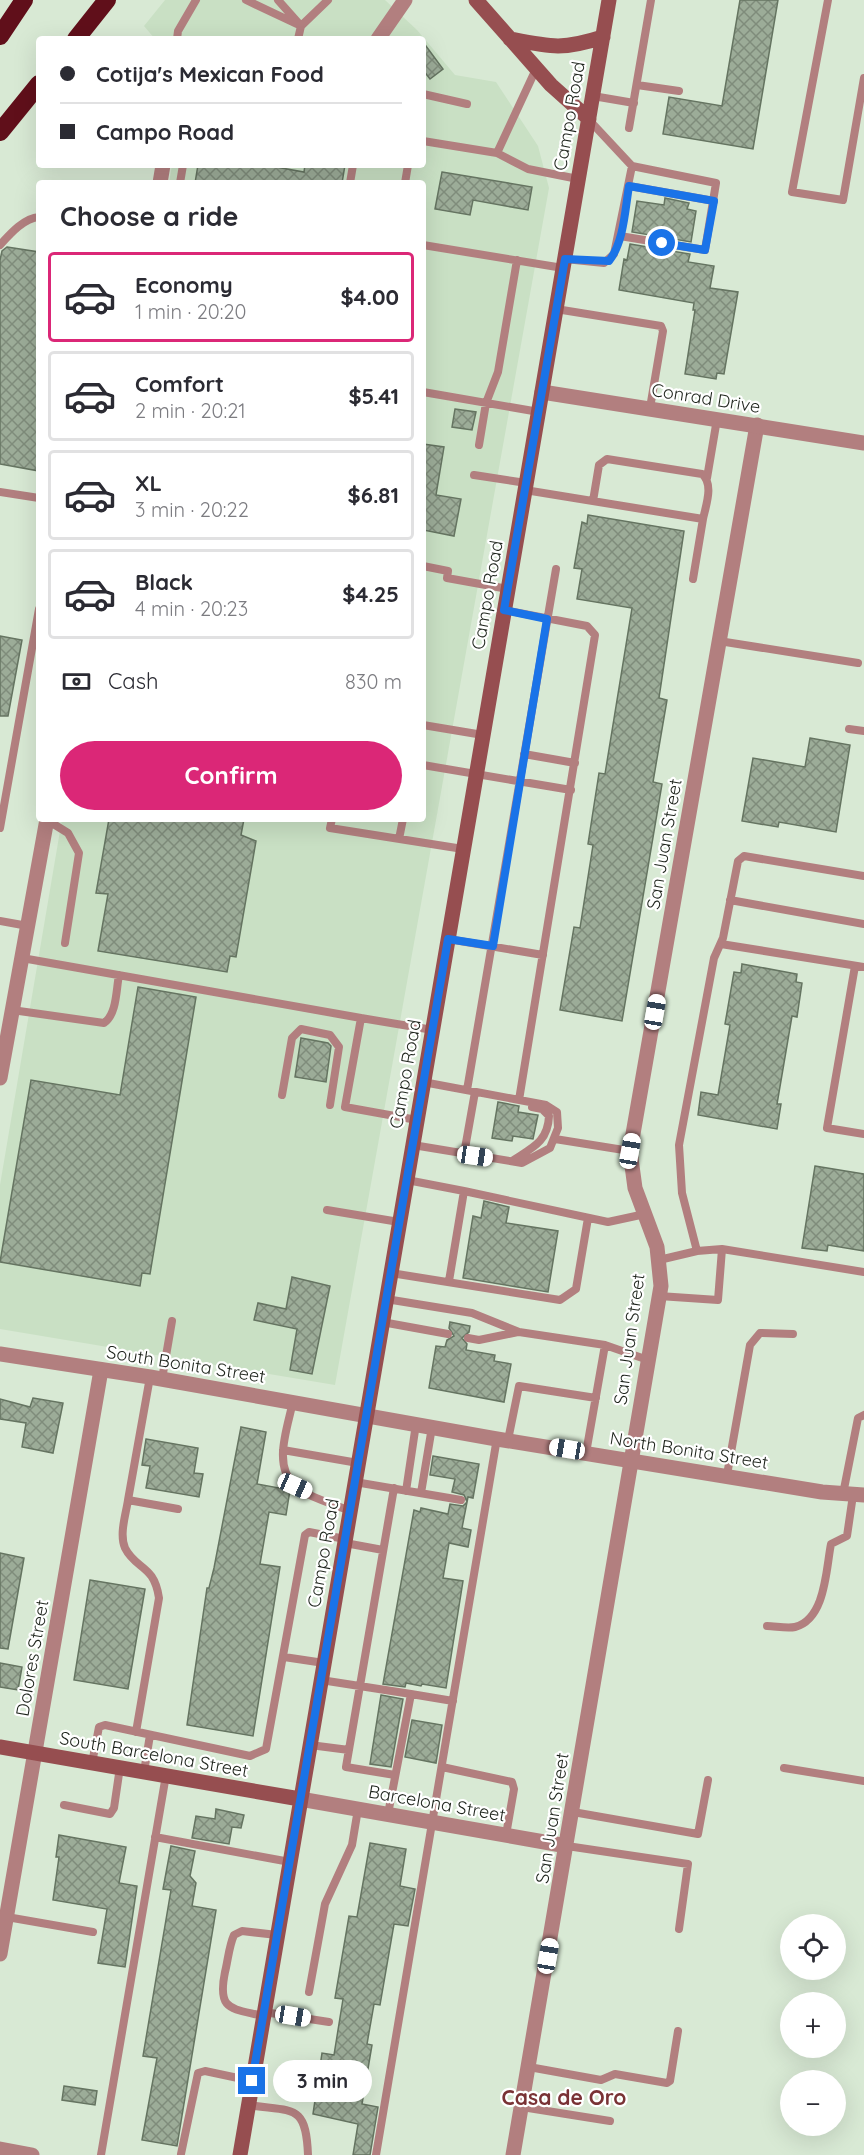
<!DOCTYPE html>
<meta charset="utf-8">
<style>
:root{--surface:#fff;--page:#f2f2f3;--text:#2b2b33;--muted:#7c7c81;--line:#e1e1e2;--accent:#db2777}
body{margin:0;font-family:Quicksand,sans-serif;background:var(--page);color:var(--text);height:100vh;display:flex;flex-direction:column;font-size:22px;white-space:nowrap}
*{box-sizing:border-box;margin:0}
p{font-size:20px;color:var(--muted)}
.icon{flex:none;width:33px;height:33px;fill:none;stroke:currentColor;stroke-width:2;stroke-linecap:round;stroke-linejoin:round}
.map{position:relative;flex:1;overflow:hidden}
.drawer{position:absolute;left:36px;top:180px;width:390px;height:642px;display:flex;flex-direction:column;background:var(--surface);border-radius:6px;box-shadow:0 6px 24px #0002}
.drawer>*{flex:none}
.banner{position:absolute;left:36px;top:36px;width:390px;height:132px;border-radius:6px;box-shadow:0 6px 24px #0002;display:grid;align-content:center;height:132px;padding:0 24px;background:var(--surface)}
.tools{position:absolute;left:780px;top:1914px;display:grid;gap:12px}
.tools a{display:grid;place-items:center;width:66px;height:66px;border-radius:50%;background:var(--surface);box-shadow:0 6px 24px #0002;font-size:30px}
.end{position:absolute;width:27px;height:27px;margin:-14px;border:8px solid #1a73e8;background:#fff;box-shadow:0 0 0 3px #fff}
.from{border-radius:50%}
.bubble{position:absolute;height:42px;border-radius:21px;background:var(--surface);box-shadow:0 6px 24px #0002;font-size:20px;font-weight:700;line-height:42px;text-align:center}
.car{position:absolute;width:18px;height:36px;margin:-18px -9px;border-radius:8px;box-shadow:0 0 4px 2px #0007;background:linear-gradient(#fff 24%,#345 0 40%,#fff 0 76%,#345 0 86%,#fff 0)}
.banner b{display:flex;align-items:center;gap:21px;height:57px;font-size:22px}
.banner b+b{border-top:2px solid var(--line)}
.banner i{width:15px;height:15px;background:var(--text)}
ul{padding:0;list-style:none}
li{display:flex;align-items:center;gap:18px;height:90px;margin:0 12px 9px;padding:0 12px;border:3px solid var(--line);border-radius:6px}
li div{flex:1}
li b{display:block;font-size:22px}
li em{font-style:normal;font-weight:700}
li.on{border-color:var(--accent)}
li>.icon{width:54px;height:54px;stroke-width:1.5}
h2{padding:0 24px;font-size:27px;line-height:72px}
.pay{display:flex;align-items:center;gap:15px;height:66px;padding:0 24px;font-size:22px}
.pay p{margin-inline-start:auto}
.button{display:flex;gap:12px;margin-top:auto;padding:12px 24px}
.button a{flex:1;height:69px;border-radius:36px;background:var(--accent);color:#fff;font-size:24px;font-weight:700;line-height:69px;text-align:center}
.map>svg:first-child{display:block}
.built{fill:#c9e0c4}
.building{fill:url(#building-cross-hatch);stroke:#657461;stroke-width:1.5}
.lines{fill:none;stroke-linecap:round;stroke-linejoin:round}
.service{stroke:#b27f7f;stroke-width:8}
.minor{stroke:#b27f7f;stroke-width:15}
.tertiary{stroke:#b27f7f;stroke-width:15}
.secondary{stroke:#964e50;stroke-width:15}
.motorway{stroke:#600f1a;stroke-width:18}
.route{stroke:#1a73e8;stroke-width:8}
.labels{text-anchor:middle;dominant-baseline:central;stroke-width:4.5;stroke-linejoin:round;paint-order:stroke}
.street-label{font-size:18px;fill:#1d231b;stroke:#fff}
.quarter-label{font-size:21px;font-weight:bold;fill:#793235;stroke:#fff}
</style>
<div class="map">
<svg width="864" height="2155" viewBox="0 0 864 2155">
<defs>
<pattern id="building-cross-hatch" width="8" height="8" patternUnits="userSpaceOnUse" patternTransform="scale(1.5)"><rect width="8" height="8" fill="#9cac98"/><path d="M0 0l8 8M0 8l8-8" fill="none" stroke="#7f8c7b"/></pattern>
</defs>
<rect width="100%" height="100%" fill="#d8e9d4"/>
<path class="built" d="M165 0H385L417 30 455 75 496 82 538 146 549 188 335 1385 0 1329V1185L62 819H423V183H169L172 165H423V39H155L144 26Z"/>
<path class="building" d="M740 0H778L753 149 663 134 669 97 722 106Z
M423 42 443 69 430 79 423 70Z
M198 165H265L304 172 305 165H345L342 183H195Z
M442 172 532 187 528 210 473 200 470 215 435 209Z
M665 198 689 203 687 209 696 211 691 242 632 232 637 201 664 205Z
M630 244 690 254 688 262 714 266 710 288 738 292 724 374 717 373 716 379 685 374 695 310H693L694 303 619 290 624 259 627 260Z
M7 247 39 252V471L0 464V260L2 251Z
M455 409 476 412 472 430 452 427Z
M423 444 444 447 436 495 461 499 454 536 423 530Z
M588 515 684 531 659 698 667 700 653 782 662 784 622 1021 560 1010 574 927 580 928 593 845 588 844 599 773 605 774 632 608 577 599 582 569 574 568 582 522 587 524Z
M0 636 22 640 8 716H0Z
M810 738 850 745 836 832 779 822 778 827 742 821 753 758 805 767Z
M109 819H244L241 835 256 841 236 957 230 956 227 972 98 951 108 894 96 893Z
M742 964 797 974 796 982 802 983 797 1017 792 1016 777 1104H781L777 1129 698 1115 701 1092 718 1095 730 1025 725 1024 734 972 741 973Z
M138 987 196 997 150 1274 142 1273 140 1286 0 1262 31 1080 120 1095Z
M301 1038 328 1043 331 1046 326 1082 295 1077Z
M498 1102 519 1106 518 1112 538 1115 533 1139 513 1136 512 1141 492 1138Z
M815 1166 864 1174V1251L828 1245 827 1251 802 1248Z
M484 1201 509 1207 506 1223 558 1231 548 1292 463 1278 473 1216 481 1218Z
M292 1277 330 1286 312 1374 290 1370 297 1329 254 1320 258 1303 286 1309Z
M450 1322 470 1326 469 1332 462 1338 467 1344 466 1350 495 1355 494 1361 511 1364 504 1402 429 1388 436 1346 445 1347 447 1340 454 1336 449 1328Z
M33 1398 63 1403 53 1453 22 1447 26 1423 0 1419V1399L30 1407Z
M241 1427 266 1432 257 1484 290 1490 286 1515 269 1512 260 1564 280 1567 253 1736 187 1725 207 1588H209L214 1568Z
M146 1439 198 1448 194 1473 203 1474 199 1497 146 1488 150 1466 142 1465Z
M433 1456 479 1464 473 1498 468 1497 462 1528 471 1530 468 1547 449 1543 443 1578 463 1581 446 1688 422 1684 421 1686 406 1683 405 1687 383 1684 414 1510 420 1512 421 1508 448 1514 450 1504 463 1506 467 1502 464 1495 452 1492 455 1479 430 1475Z
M0 1553 24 1558 8 1649 0 1648Z
M90 1580 145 1589 128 1689 74 1680Z
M0 1663 22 1667 18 1690 0 1687Z
M381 1695 403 1699 391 1767 370 1764Z
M412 1720 442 1725 436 1763 405 1757Z
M216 1809 244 1815 241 1828 232 1827 229 1844 192 1838 196 1816 215 1819Z
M59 1835 126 1847 119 1883 137 1886 125 1967 98 1963 107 1909 53 1900 59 1857H56Z
M370 1843 406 1849 400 1886 415 1889 408 1926 394 1924 380 2005 374 2004 367 2044 372 2045 362 2104 378 2107 370 2155H353L358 2124 313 2114 322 2053 334 2055 343 1999 335 1998 349 1916 357 1917Z
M171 1846 195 1851 190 1876 196 1883 192 1906 216 1910 177 2146 142 2140 157 2058 143 2056 171 1890 163 1889Z
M64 2086 97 2091 95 2105 62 2100Z"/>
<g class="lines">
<path class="service" d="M246 0 301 26 328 0
M278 0 301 26 298 39
M828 0 792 192 843 200 864 78
M177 39 178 31 196 0
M637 85 679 91
M423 94 467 104
M593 96 634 103
M590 121 632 166 716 183 705 250 620 236
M629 128 651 0
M423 141 497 153 536 69
M497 153 528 169 578 179
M180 183 183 165
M350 183 353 165
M405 183 408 165
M629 186 714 201
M0 245C10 234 24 218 39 217
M423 245 563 268
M565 259 604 263 614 254 632 166
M556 309 661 326 663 331 650 408
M423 392 539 412
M479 445 486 403 498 372 517 260
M474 475 526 483
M707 478 717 419
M525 490 703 519 693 579
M0 492 39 498
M593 501 599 465 607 459 702 474C714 484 706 505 703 519
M423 566 448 571 447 578 508 589
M504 610 587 626 595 635 519 1100
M719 641 858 663
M423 725 483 735
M849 729 864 731
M524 754 575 763
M423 765 571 790
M332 819 330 828 463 849
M47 820 68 833 79 853 65 943
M0 828 39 609
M399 839 403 819
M730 900 864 924
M0 921 28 926
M448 939 543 955
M721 944 864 967
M22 958 361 1018 345 1107 417 1120
M855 966 827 1128 864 1134
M12 1010 104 1023C117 1014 116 990 119 975
M361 1018 433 1030
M467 1090 556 569
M282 1095 292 1038 301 1029 330 1035 339 1047 330 1105
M555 1139 630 1151
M413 1145 522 1163 550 1148 558 1128 557 1112 546 1105 423 1082
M464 1154 475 1092
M512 1161C532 1148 548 1142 549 1116L542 1109 532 1107
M407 1180 464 1191 449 1281
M464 1191 608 1222 645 1214
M327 1210 399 1222
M697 1251 722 1249 864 1272
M659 1260 697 1251 682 1193 679 1145 714 958 723 938 738 861 744 856 864 876
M391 1273 560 1300 576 1289 588 1218
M659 1296 718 1300 722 1249
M386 1299 472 1313 519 1332 605 1345 586 1453
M382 1322 448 1334
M468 1338 479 1340 518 1332
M605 1345 648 1360
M150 1377 128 1500 178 1509
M162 1379 172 1321
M293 1401C288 1427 272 1465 295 1486 305 1496 336 1505 350 1511
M508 1440 519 1386 596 1398
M283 1450 358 1463
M727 1475 750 1345 760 1333 793 1334
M355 1482 461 1500
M394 1488 346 1767 395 1775
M406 1491 416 1424
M421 1493 432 1427
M843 1494 858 1418 864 1415
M128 1500C126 1514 119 1534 125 1548 136 1570 154 1564 159 1598L136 1732
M345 1543 383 1550
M767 1626C775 1626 787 1629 795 1627 826 1619 826 1568 831 1544L847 1536 853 1495
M284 1657 324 1663
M321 1680 411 1694
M310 1745 349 1750
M92 1763 99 1727 105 1725 250 1756 266 1749 305 1535 309 1532 345 1539
M442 1767 512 1782 514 1789 506 1835
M784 1768 864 1781
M144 1772 150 1735
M64 1805 110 1814 114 1808 120 1767
M573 1812 698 1834 708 1780
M388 1814 411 1694 453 1701
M155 1837 290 1862
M567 1846 688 1864 679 1929
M7 1917 93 1932
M309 1992 325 1904 352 1845 358 1809
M264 2012 329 2022
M263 2016C231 2008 217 2011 225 1972 228 1960 229 1946 234 1935L242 1931 277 1935
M529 2067 601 2080 615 2074 667 2083 670 2081 678 2031
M248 2105C293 2112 306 2103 308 2155
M522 2107 610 2121
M181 2154 198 2073 205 2071 252 2081
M101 2155 166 1775
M376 2155 497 1438"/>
<path class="minor" d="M378 39 405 0
M160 183 163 165
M0 1078 47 819
M300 1799 567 1846
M0 1954 101 1370
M0 2149 32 2155
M513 2155 661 1286 657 1247 635 1188 630 1151 757 425"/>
<path class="tertiary" d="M542 392 864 443
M0 1354 150 1377 491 1438 822 1492 864 1495"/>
<path class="secondary" d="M476 0 551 85 589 119
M510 39C551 47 563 50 603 37
M0 1747 300 1799
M240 2155 609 0"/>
<path class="motorway" d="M0 36 24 0
M76 39 107 0
M0 132 39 84"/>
</g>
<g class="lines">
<path class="route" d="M252 2081 448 939 493 946 547 619 504 610 565 259 609 261C624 242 625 210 629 186L714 201 705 250 662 243"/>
</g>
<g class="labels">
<g class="street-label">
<text transform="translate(569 116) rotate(-80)">Campo Road</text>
<text transform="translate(706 398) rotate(9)">Conrad Drive</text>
<text transform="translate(487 595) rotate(-80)">Campo Road</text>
<text transform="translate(664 844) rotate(-80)">San Juan Street</text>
<text transform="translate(405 1074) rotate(-80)">Campo Road</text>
<text transform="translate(629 1339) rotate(-82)">San Juan Street</text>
<text transform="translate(186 1364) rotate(9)">South Bonita Street</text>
<text transform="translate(689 1450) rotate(9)">North Bonita Street</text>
<text transform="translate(323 1553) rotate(-80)">Campo Road</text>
<text transform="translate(32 1658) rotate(-80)">Dolores Street</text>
<text transform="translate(154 1754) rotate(10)">South Barcelona Street</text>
<text transform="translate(437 1803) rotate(10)">Barcelona Street</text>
<text transform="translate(552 1818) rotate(-81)">San Juan Street</text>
</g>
<g class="quarter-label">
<text x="564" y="2097">Casa de Oro</text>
</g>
</g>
</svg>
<div class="tools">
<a><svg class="icon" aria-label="locate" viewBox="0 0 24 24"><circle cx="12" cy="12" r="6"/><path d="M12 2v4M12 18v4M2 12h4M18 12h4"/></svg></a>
<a>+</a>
<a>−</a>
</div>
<i class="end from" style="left:662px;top:243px"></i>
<i class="end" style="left:252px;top:2081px"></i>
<div class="bubble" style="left:273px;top:2060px;width:99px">3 min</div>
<i class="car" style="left:655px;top:1012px;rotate:10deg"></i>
<i class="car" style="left:630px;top:1151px;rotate:10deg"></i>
<i class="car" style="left:475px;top:1156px;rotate:98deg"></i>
<i class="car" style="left:567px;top:1449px;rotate:279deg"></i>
<i class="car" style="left:295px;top:1486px;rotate:114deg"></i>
<i class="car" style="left:548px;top:1956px;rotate:10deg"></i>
<i class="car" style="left:293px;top:2016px;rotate:99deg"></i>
<div class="banner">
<b><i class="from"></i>Cotija's Mexican Food</b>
<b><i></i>Campo Road</b>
</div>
<section class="drawer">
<h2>Choose a ride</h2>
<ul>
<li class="on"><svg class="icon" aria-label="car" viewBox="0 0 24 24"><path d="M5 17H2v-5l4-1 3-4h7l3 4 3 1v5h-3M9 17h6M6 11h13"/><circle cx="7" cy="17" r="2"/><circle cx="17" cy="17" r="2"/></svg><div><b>Economy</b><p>1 min · 20:20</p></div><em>$4.00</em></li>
<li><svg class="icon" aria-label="car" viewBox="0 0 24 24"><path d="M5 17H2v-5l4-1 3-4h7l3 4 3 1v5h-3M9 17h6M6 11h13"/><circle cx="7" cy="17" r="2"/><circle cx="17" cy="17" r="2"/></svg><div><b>Comfort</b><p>2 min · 20:21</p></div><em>$5.41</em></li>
<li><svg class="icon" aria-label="car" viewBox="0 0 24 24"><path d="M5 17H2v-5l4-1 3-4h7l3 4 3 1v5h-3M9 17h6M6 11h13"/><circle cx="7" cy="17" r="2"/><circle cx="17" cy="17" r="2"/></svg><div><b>XL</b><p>3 min · 20:22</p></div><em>$6.81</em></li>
<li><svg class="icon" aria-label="car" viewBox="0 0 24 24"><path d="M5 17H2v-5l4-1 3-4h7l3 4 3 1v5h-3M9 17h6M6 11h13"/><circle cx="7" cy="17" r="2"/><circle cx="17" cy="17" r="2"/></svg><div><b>Black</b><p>4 min · 20:23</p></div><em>$4.25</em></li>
</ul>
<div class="pay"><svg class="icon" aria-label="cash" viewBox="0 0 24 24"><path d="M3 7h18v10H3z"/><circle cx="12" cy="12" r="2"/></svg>Cash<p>830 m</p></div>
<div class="button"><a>Confirm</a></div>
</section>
</div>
